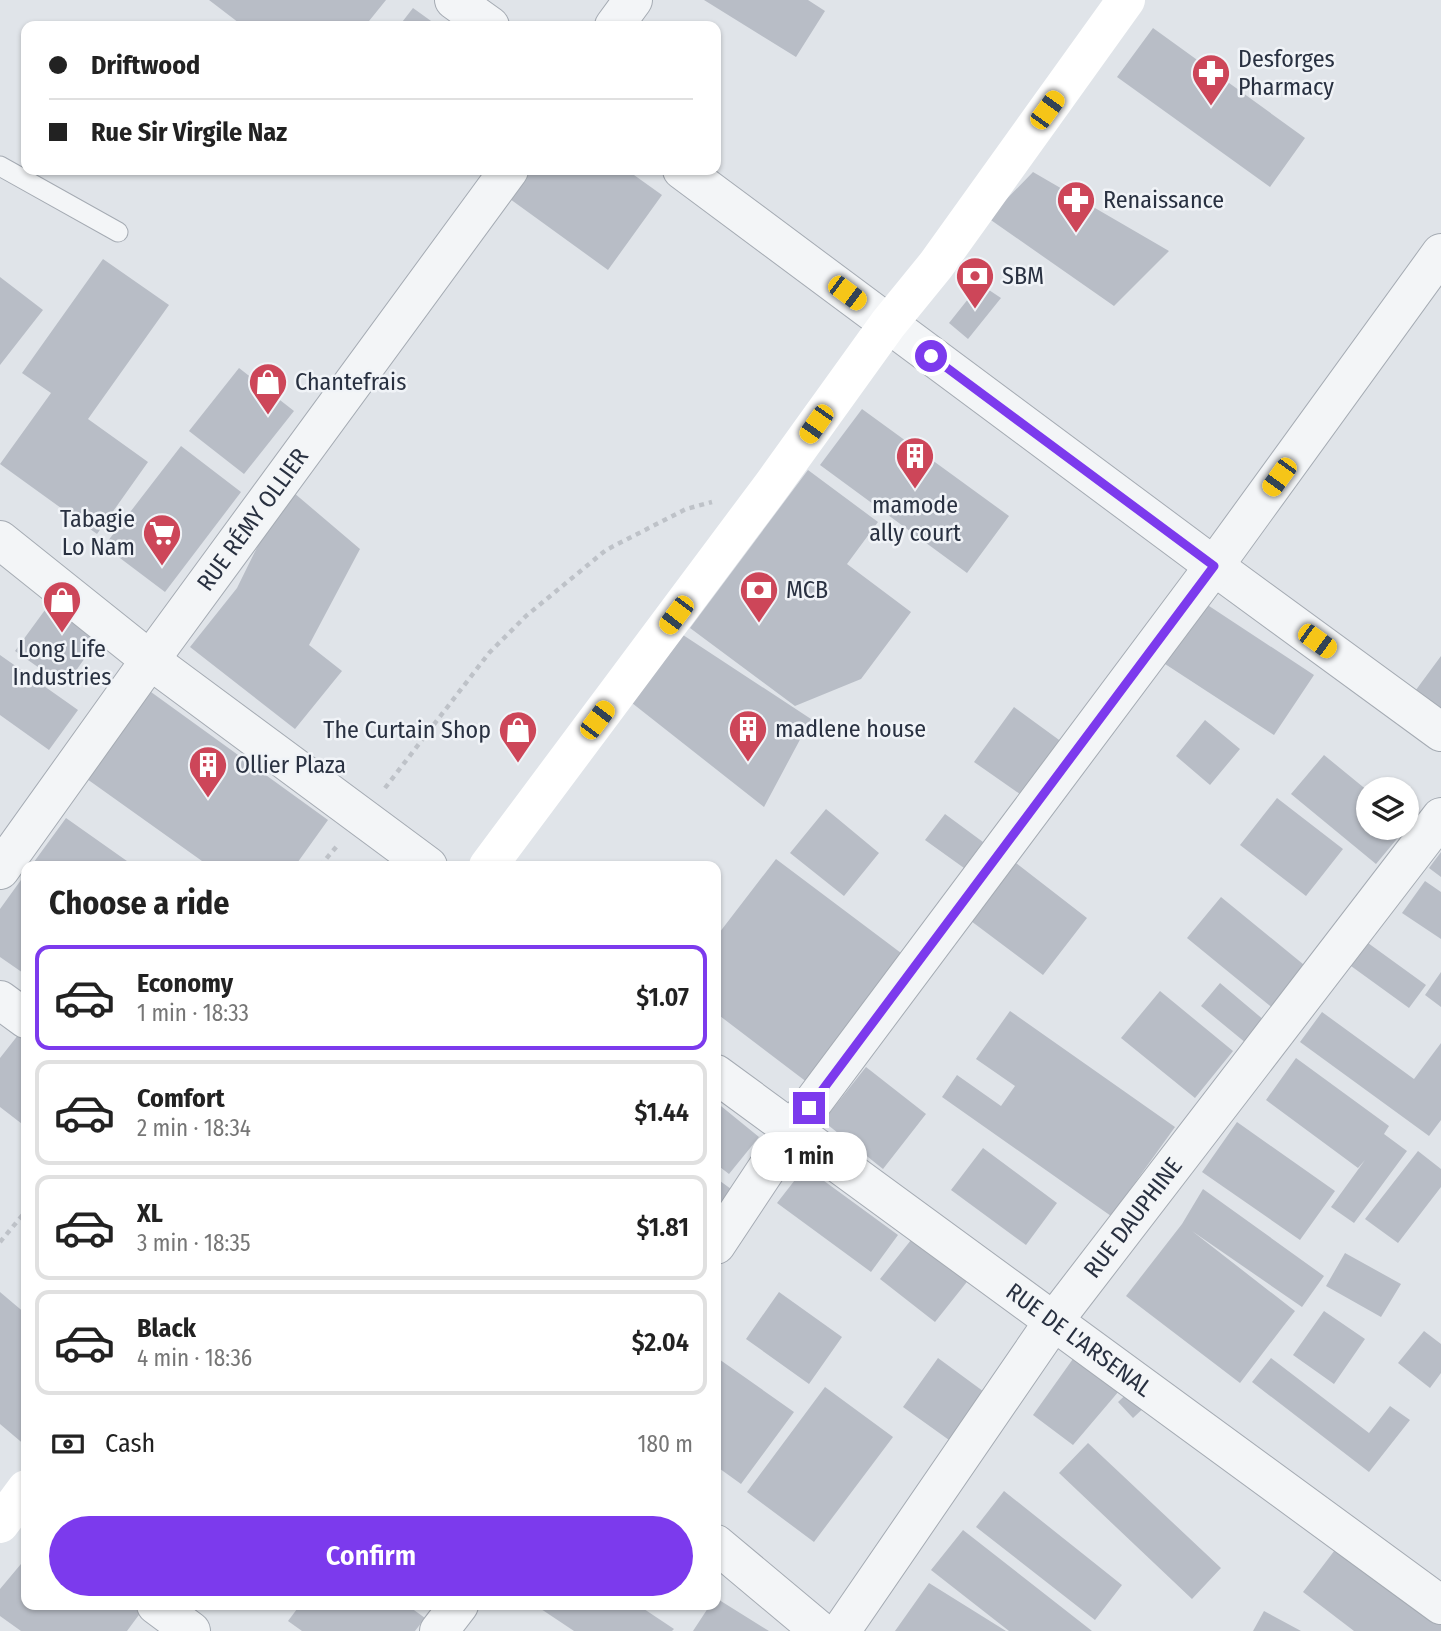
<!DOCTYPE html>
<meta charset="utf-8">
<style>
:root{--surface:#fff;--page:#f2f2f2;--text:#222;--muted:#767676;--line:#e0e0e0;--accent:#7c3aed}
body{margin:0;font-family:"Fira Sans Condensed",sans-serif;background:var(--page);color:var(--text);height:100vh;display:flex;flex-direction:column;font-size:26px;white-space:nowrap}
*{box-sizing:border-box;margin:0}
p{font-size:23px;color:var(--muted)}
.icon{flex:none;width:38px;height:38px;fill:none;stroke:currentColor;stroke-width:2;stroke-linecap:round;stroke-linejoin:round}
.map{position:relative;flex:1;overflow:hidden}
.panel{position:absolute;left:21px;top:861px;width:700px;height:749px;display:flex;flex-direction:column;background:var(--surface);border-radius:14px;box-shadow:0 2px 5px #0004}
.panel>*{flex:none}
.guide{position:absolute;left:21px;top:21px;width:700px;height:154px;border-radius:14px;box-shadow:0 2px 5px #0004;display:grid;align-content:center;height:154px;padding:0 28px;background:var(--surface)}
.fabs{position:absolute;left:1356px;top:777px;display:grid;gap:14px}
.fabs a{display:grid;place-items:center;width:63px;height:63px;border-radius:50%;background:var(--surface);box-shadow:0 2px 5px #0004;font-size:35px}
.end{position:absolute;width:32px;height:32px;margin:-16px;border:9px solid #7c3aed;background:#fff;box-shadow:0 0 0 4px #fff}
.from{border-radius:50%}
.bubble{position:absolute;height:49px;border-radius:24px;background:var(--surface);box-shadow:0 2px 5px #0004;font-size:23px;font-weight:600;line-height:49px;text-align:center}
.car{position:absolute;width:21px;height:42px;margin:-21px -10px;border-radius:9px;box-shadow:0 0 5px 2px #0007;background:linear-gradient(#f5c518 24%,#345 0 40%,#f5c518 0 76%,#345 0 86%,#f5c518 0)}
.guide b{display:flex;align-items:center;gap:24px;height:66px;font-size:26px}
.guide b+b{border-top:2px solid var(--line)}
.guide i{width:18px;height:18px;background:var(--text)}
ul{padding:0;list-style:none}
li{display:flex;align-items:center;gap:21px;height:105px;margin:0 14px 10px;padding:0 14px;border:4px solid var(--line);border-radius:14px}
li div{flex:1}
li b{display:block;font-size:26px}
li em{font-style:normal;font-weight:600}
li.active{border-color:var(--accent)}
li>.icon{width:63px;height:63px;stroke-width:1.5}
h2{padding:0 28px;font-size:32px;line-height:84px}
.pay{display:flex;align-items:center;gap:18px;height:77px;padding:0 28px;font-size:26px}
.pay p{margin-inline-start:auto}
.action{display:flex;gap:14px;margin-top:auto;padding:14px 28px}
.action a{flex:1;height:80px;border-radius:42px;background:var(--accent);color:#fff;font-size:28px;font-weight:600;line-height:80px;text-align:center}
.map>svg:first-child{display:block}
.building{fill:#b8bdc6}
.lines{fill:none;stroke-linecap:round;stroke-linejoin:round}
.service-casing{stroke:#a5abb3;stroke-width:21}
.minor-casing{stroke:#a5abb3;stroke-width:40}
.path{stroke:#bec2c8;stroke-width:4.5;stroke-dasharray:5 5;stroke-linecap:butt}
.service{stroke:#f3f5f7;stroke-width:19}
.minor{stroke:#f3f5f7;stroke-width:38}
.secondary{stroke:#fff;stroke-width:38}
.route{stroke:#7c3aed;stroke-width:9}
.labels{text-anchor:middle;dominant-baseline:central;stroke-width:5;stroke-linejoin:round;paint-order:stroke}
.poi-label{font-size:24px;fill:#293141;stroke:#f0f3f7;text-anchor:start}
.street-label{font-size:24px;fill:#293141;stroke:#f0f3f7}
</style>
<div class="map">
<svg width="1441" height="1631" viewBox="0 0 1441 1631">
<rect width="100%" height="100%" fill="#e0e4e9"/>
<path class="building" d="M209 0H386L365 26H243Z
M704 0H808L825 11 796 57Z
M413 8 438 26H399Z
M1153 28 1305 138 1270 187 1117 77Z
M531 170H627L662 195 608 270 510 199Z
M1033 172 1169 251 1114 306 988 218Z
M103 259 169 305 88 419 148 462 97 534 0 464 51 393 22 373Z
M0 277 43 310 0 365Z
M980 284 1001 298 968 339 949 323Z
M239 368 294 411 244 474 189 431Z
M862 409 1009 516 967 573 820 465Z
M181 446 241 492 165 592 104 546Z
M808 470 878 522 847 564 911 612 861 679 795 706 690 628Z
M287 487 360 549 309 645 342 671 295 729 190 647 237 588Z
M53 599 102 634 65 686 15 651Z
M1203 602 1314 675 1274 735 1162 662Z
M680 633 811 719 764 807 632 703Z
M0 655 78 710 49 750 0 715Z
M1441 656V721L1410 698Z
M151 692 328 820 295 866H209L87 779Z
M1014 707 1066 745 1027 799 974 762Z
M1205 720 1240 749 1210 785 1176 756Z
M1324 755 1368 791V828H1406L1376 864 1291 794Z
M1277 798 1343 849 1306 896 1240 845Z
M826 809 879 853 844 896 790 853Z
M945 814 983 842 964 868 925 840Z
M66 818 134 866H31Z
M1441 852V877L1429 868Z
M776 859 909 959 812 1086 716 1013V937Z
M1012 860 1087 918 1043 975 967 918Z
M26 873V975L0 957V909Z
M1425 881 1441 892V939L1402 913Z
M1221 897 1309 969 1275 1010 1187 938Z
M1368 943 1426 985 1409 1008 1351 966Z
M1441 972V1007L1425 995Z
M1220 983 1271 1026 1252 1048 1201 1006Z
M1160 991 1233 1051 1195 1098 1121 1038Z
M1010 1011 1175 1127 1111 1216 942 1097 957 1075 1001 1106 1015 1086 976 1059Z
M1322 1012 1414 1079 1441 1043V1120L1429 1136 1300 1042Z
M26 1025V1127L0 1107V1058Z
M1296 1058 1389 1126 1384 1134 1407 1151 1354 1223 1331 1207 1365 1160 1358 1168 1266 1100Z
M866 1067 926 1114 883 1169 823 1121Z
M716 1102 759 1137 729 1174 716 1164Z
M1237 1122 1335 1191 1300 1240 1202 1172Z
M983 1148 1057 1203 1026 1245 951 1190Z
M1418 1151 1441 1169V1187L1398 1243 1365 1219Z
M805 1167 898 1235 871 1272 777 1203Z
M716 1178 731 1189 716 1208Z
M1203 1189 1324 1276 1302 1307 1192 1231 1295 1311 1240 1383 1126 1296 1182 1224Z
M915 1235 970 1278 935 1322 880 1279Z
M1345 1253 1401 1284 1381 1317 1326 1286Z
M0 1292 26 1314V1446L0 1424Z
M779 1292 842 1337 809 1384 746 1339Z
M1324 1311 1365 1339 1334 1384 1293 1355Z
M1424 1331 1441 1344V1373L1430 1388 1398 1363Z
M1075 1356 1119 1391 1073 1445 1033 1415Z
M716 1357 794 1412 741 1484 716 1466Z
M938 1358 991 1397 956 1445 903 1407Z
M1271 1358 1369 1433 1390 1406 1410 1420 1369 1472 1252 1382Z
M825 1387 893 1437 814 1542 747 1492Z
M1134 1387 1149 1403 1133 1418 1118 1402Z
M1088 1443 1221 1568 1192 1599 1059 1473Z
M1004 1491 1122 1585 1095 1620 976 1527Z
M963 1530 1092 1631H1009L931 1570Z
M1344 1538 1441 1613V1631H1354L1303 1592Z
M26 1558V1605H140L144 1608 127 1631H21L0 1616V1589Z
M929 1583 1006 1631H895Z
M716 1598 769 1631H693L710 1605H716Z
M300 1605H407L425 1618 415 1631H302L288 1621Z
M535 1605H638L674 1629 672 1631H574Z
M1264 1611 1301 1631H1253Z"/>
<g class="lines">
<g class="service-casing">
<path id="service" d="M0 166 118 232"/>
</g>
<g class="minor-casing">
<g id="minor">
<path d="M454 0 490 26"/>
<path d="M614 26 633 0"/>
<path d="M682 170 1214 566 1441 732"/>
<path d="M0 540 150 660 428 866"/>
<path id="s1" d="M0 870 150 660 509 170"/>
<path d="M0 1000 26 1019"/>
<path id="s2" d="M716 1074 1441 1605"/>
<path d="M716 1245 793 1129 1214 566 1441 253"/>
<path d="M716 1544 820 1631"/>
<path d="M156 1605 191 1631"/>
<path d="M439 1631 459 1605"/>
<path id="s3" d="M841 1631 1053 1322 1441 817"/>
</g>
</g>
<path class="path" d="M385 788 489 653 526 616 606 550 686 509 712 502
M320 866 337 846
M0 1242 26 1211"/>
<use href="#service" class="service"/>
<use href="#minor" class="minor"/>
<path class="secondary" d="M488 866 773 484 888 324 936 265 1126 0
M0 1524 26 1489"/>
</g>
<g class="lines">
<path class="route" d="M809 1108 1214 566 931 356"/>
</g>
<defs>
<g id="pharmacy-pin" transform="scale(2.0125)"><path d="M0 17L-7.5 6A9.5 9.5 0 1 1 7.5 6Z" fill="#cd4659" stroke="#f0f3f7"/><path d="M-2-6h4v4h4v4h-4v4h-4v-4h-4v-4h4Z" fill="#fff"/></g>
<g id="bank-pin" transform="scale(2.0125)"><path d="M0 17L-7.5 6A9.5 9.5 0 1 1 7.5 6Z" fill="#cd4659" stroke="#f0f3f7"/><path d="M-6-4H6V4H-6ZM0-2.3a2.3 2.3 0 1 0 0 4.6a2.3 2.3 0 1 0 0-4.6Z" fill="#fff"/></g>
<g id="shop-pin" transform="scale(2.0125)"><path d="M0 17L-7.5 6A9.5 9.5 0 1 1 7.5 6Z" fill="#cd4659" stroke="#f0f3f7"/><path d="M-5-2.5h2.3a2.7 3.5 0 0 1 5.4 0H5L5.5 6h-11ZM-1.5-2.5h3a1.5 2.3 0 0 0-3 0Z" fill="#fff"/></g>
<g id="building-pin" transform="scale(2.0125)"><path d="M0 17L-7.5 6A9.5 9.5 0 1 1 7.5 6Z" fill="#cd4659" stroke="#f0f3f7"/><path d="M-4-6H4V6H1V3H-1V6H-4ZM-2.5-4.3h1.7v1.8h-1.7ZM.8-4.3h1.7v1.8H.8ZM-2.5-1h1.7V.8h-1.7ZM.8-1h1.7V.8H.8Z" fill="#fff"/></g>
<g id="supermarket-pin" transform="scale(2.0125)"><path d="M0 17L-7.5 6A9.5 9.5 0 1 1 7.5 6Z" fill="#cd4659" stroke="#f0f3f7"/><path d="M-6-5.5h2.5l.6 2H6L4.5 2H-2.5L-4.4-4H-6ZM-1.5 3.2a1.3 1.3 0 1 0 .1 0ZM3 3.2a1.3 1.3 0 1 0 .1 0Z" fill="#fff"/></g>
</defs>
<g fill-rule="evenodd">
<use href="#pharmacy-pin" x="1211" y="73"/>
<use href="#pharmacy-pin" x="1076" y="200"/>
<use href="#bank-pin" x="975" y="276"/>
<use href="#shop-pin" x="268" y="382"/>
<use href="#building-pin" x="915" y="456"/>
<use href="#supermarket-pin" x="162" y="533"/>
<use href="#bank-pin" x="759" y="590"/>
<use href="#shop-pin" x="62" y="600"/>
<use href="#building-pin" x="748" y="729"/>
<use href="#shop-pin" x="518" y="730"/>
<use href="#building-pin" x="208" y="765"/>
</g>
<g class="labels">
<g class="poi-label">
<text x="1238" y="59">Desforges<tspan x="1238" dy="28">Pharmacy</tspan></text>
<text x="1103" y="200">Renaissance</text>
<text x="1002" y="276">SBM</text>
<text x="295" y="382">Chantefrais</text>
<text x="915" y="505" text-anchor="middle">mamode<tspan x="915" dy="28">ally court</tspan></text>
<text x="135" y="519" text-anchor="end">Tabagie<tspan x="135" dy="28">Lo Nam</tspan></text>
<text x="786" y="590">MCB</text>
<text x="62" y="649" text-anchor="middle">Long Life<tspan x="62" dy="28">Industries</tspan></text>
<text x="775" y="729">madlene house</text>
<text x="491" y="730" text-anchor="end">The Curtain Shop</text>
<text x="235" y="765">Ollier Plaza</text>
</g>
<g class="street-label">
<text stroke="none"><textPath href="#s1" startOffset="432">RUE RÉMY OLLIER</textPath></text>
<text stroke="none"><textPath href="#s3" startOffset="506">RUE DAUPHINE</textPath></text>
<text stroke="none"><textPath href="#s2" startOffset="450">RUE DE L'ARSENAL</textPath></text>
</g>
</g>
</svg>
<div class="fabs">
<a><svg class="icon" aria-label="layers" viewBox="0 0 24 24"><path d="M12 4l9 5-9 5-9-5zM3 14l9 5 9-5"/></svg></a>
</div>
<i class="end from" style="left:931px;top:356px"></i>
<i class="end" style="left:809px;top:1108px"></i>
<div class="bubble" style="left:751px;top:1132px;width:116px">1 min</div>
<i class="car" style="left:1047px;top:110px;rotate:36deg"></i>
<i class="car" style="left:847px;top:293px;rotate:127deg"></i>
<i class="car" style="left:816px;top:424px;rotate:215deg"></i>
<i class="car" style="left:1279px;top:477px;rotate:216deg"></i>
<i class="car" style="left:676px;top:615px;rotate:217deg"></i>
<i class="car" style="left:1317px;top:641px;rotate:126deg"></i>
<i class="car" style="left:597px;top:720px;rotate:37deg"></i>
<div class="guide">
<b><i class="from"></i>Driftwood</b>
<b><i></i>Rue Sir Virgile Naz</b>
</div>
<section class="panel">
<h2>Choose a ride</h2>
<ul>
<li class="active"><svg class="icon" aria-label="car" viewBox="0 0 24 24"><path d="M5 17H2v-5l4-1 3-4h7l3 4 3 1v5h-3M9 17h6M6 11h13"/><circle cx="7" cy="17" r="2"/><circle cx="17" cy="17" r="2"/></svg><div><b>Economy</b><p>1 min · 18:33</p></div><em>$1.07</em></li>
<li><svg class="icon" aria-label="car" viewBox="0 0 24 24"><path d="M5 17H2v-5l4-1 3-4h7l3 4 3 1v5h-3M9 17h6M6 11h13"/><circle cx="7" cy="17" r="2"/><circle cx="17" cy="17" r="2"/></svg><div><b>Comfort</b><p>2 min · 18:34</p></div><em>$1.44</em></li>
<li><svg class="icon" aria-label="car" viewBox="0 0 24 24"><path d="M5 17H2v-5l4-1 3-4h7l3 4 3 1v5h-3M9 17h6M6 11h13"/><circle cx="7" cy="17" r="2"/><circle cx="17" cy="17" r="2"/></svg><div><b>XL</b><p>3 min · 18:35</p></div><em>$1.81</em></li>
<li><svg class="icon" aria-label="car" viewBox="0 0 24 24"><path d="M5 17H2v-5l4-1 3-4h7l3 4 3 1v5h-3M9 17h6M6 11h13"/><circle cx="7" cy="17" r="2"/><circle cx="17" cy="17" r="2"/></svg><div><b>Black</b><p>4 min · 18:36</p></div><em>$2.04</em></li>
</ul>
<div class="pay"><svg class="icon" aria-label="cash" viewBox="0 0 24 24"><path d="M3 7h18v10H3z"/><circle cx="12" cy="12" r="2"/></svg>Cash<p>180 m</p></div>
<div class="action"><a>Confirm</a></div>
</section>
</div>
